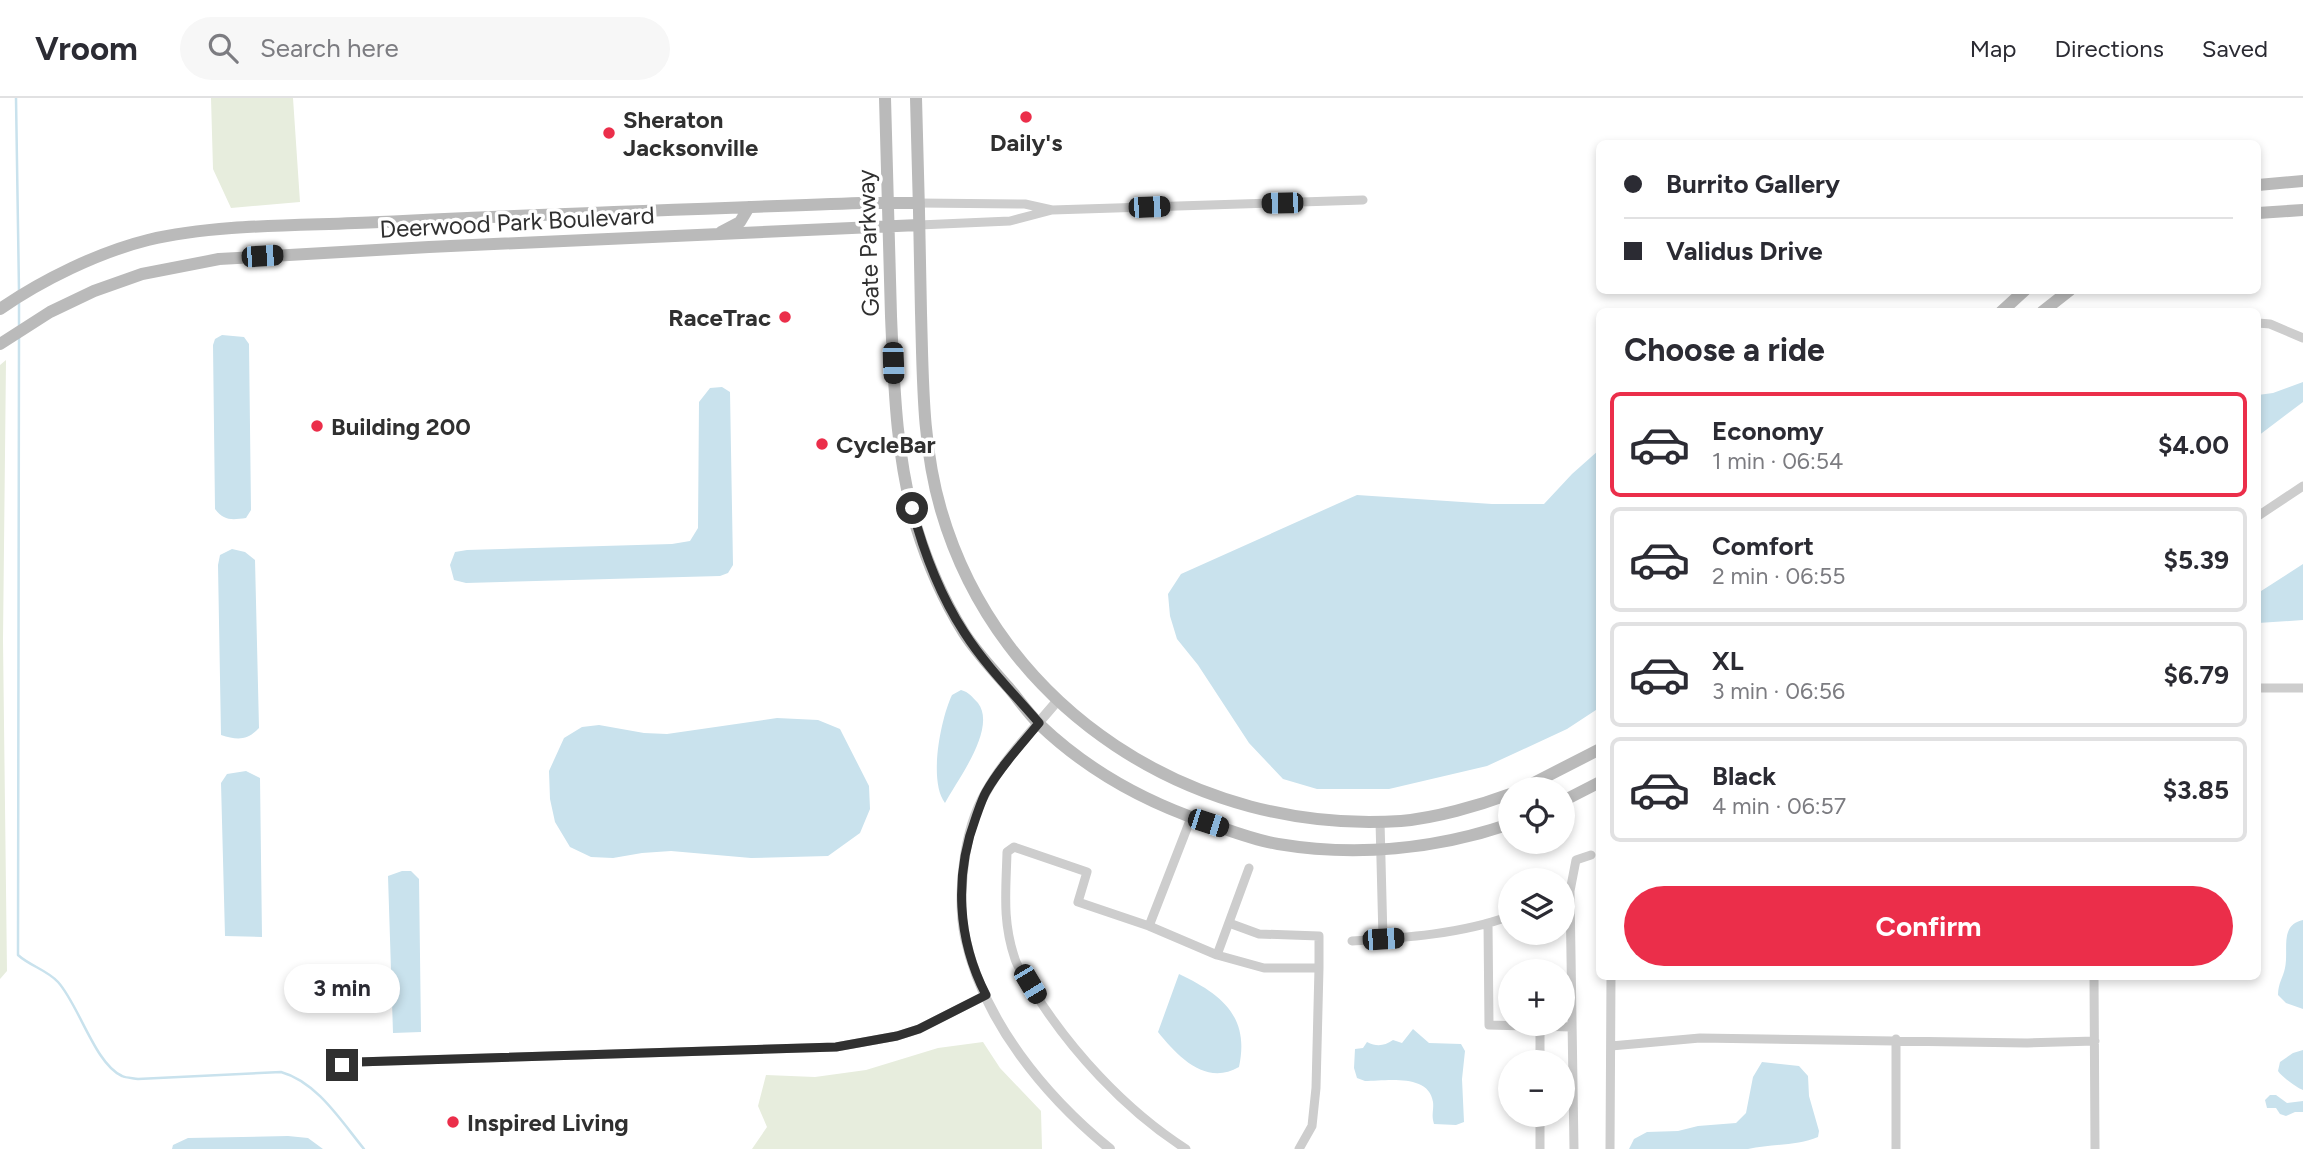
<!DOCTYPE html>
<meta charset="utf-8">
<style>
:root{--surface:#fff;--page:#f7f7f7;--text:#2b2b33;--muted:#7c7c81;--line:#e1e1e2;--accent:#eb2e4a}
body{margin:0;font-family:Figtree,sans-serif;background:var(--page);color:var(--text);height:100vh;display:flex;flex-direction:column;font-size:26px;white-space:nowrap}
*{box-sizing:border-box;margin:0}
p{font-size:23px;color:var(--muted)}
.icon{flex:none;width:38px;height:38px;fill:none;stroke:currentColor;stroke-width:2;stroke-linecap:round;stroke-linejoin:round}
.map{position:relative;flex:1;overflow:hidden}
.drawer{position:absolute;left:1596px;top:210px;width:665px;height:672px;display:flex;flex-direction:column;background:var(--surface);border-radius:10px;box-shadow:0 4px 10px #0003}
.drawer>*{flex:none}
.banner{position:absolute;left:1596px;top:42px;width:665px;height:154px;border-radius:10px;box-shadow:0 4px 10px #0003;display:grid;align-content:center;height:154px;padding:0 28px;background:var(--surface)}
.tools{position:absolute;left:1498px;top:679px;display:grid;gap:14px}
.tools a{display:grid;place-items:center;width:77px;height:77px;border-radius:50%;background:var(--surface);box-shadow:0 4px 10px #0003;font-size:35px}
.end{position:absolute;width:32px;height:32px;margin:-16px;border:9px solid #303030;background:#fff;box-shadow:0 0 0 4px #fff}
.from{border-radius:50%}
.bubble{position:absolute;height:49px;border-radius:24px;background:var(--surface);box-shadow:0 4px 10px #0003;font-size:23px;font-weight:700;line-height:49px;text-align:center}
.car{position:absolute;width:21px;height:42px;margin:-21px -10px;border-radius:9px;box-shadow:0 0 5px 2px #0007;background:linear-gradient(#222 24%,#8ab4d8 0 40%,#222 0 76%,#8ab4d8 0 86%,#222 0)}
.banner b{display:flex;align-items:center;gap:24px;height:66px;font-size:26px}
.banner b+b{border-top:2px solid var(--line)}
.banner i{width:18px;height:18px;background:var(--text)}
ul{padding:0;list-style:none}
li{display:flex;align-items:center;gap:21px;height:105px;margin:0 14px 10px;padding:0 14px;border:4px solid var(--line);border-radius:10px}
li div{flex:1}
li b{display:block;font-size:26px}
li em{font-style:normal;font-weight:700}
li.active{border-color:var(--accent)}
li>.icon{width:63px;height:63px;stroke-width:1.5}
h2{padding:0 28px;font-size:32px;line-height:84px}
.button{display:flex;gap:14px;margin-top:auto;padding:14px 28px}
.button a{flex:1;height:80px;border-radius:42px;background:var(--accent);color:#fff;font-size:28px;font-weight:700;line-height:80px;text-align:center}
header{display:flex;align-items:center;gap:42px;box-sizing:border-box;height:98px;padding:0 35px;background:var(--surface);border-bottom:2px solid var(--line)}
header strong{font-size:33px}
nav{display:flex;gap:38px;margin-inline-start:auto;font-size:24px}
.search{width:490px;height:63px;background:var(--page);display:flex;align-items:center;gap:18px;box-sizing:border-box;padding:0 24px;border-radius:38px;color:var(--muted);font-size:26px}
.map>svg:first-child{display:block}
.green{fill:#e7eddd}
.water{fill:#c9e2ed}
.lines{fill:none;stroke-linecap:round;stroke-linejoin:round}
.stream{stroke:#c9e2ed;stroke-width:2.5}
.minor{stroke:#cdcdcd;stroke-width:9}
.tertiary{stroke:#cdcdcd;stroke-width:10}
.secondary{stroke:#bababa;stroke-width:12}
.route{stroke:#303030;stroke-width:9}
.poi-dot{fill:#eb2e4a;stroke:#fff;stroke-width:2.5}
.labels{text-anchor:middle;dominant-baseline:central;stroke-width:7;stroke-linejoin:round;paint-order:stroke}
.poi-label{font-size:24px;font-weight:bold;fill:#303030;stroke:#fff;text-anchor:start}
.street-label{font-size:24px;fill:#303030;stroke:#fff}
</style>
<header>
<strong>Vroom</strong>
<div class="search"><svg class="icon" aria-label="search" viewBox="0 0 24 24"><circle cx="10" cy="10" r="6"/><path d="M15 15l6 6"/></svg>Search here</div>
<nav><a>Map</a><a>Directions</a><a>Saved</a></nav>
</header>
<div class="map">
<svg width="2303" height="1051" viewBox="0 0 2303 1051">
<rect width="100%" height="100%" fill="#fff"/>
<path class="green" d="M211 0H293L300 104 231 110 213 71Z
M6 262 3 542 7 873 0 881V267Z
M983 944 1000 970 1041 1013 1042 1051H752L767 1029 758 1008 766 977 815 979 866 972 938 950Z"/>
<path class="water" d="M222 237 244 239 249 246 251 412 246 420C232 422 224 423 215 411L213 247 215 241Z
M2303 284V304L2258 338V297L2273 295Z
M722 289 730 294 733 467 728 475 720 478 466 485 454 482 450 467 455 454 467 452 672 446 690 443 698 430 699 304 710 290Z
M1599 352V610L1567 631 1487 668 1389 691H1317L1283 681 1249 645 1198 567 1177 541 1170 518 1168 496 1181 476 1357 397 1492 406H1544L1572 376Z
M232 451 245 454 255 462 259 630C247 643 237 642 221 637L218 467 220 457Z
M2303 466V522L2258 525V495Z
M961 592C969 594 972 599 978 605 997 630 958 681 945 705 928 683 941 620 952 597Z
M777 620 818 622 840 631 869 688 870 711 860 735 828 758 751 760 671 753 642 755 613 760 591 759 570 749 555 724 550 701 549 673 564 640 582 629 599 627 644 635 667 636Z
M246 673 260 680 262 839 225 838 221 685 227 676Z
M402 773H411L419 781 421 934 393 935 388 778Z
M2303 822V911L2286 905 2278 897C2278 885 2283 880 2285 870 2289 852 2279 827 2303 822Z
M1179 876C1221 896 1250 918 1239 969 1206 988 1178 959 1158 934Z
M1413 931 1429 945 1461 946 1465 953 1462 981 1464 1024 1456 1027 1434 1026C1431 1017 1434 1012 1433 1004 1429 975 1385 983 1365 983L1357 980 1354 970 1355 951 1363 950 1367 944C1377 949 1384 948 1393 942L1402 945Z
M2303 952V992C2297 990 2282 979 2278 973L2280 964 2293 955Z
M1762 964 1799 968 1808 978 1809 998 1819 1033 1818 1039C1797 1048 1770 1046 1748 1051H1629L1634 1041 1647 1034 1678 1033 1698 1028 1736 1025 1746 1015 1753 979Z
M2270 997H2276L2287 1005 2303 1003V1014H2295L2286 1018 2280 1016 2276 1010H2267L2265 1002Z
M288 1038 308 1040 323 1051H172L173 1047 188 1040Z"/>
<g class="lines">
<path class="stream" d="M16 0 19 193
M19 203V228
M19 238 18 857C30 868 47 872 58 884 79 907 95 966 122 978 126 980 133 980 138 981L281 974C317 984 341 1023 364 1051"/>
<path class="minor" d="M919 105 1025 106 1052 112
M919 127 1010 123 1052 112 1363 102
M2258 225 2270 226 2303 240
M2258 418 2303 388
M2258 590H2303
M1380 723 1383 841
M1229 825 1259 836 1319 838V870
M1488 825 1489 927 1572 929
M1149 828 1217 857 1264 870H1319L1316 990 1312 1028 1299 1051
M1352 843C1403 840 1462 836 1510 818
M1217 857 1249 770
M2094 878 2095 1051
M1540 930V964
M1896 941V1051
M1611 948 1700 940 2027 945 2095 943
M335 974 342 967 357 964 836 949 897 938 919 931 986 897
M1540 1017V1051
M1186 1051C1125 1012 1069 951 1031 889 1026 880 1018 871 1015 861 1002 823 1006 793 1007 754L1014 749 1087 774 1078 804 1149 828 1191 720
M1574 1051 1570 793 1576 762 1591 757
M1610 1051 1611 878"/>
<path class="tertiary" d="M1058 602C1034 631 1005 660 986 694 974 715 967 741 964 765 961 789 960 815 965 839 983 923 1045 998 1110 1051"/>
<path class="secondary" d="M885 0C887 73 889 145 891 218 894 288 896 359 916 428 927 464 944 503 964 535 977 555 993 572 1009 590 1019 602 1028 615 1039 626 1086 671 1143 703 1205 724 1229 732 1253 742 1278 746 1356 759 1436 751 1510 726
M916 0C918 72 920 143 921 215 923 281 922 347 941 412 999 612 1195 737 1401 723 1435 720 1478 708 1510 696
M2258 87 2303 83
M2258 115 2303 112
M721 134 740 124 749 109
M0 211C42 182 99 154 148 142 219 125 307 128 380 124 540 116 701 111 861 105H919
M2001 214 2025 192
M2042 214 2070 192
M0 246 50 214 94 193 142 176 219 161 429 149 919 127
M1522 691 1600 651
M1563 703 1600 684"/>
</g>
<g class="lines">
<path class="route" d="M342 967 357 964 836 949 897 938 919 931 986 897C957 841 954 777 976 719 979 711 982 701 986 694 1000 669 1021 647 1039 625 1014 596 985 567 964 534 940 497 923 452 912 410"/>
</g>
<g class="poi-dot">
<circle cx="1026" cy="19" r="7"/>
<circle cx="609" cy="35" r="7"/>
<circle cx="785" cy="219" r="7"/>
<circle cx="317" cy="328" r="7"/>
<circle cx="822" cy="346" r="7"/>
<circle cx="453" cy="1024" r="7"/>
</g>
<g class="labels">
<g class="poi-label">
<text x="623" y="21">Sheraton<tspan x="623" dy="28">Jacksonville</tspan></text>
<text x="1026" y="44" text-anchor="middle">Daily's</text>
<text x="771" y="219" text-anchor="end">RaceTrac</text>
<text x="331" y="328">Building 200</text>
<text x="836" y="346">CycleBar</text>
<text x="467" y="1024">Inspired Living</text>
</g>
<g class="street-label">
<text transform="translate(517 124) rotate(-3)">Deerwood Park Boulevard</text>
<text transform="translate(868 145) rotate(-92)">Gate Parkway</text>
</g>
</g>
</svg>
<div class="tools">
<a><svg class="icon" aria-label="locate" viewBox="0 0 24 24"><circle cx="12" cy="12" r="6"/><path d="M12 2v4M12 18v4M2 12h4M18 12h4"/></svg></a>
<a><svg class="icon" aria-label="layers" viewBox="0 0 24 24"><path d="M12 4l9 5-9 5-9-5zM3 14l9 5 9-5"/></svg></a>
<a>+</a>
<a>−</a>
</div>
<i class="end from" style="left:912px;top:410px"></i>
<i class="end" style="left:342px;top:967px"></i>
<div class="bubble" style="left:284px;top:866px;width:116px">3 min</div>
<i class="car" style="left:1282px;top:105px;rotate:269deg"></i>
<i class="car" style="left:1149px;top:109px;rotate:88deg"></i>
<i class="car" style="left:262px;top:158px;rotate:86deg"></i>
<i class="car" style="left:893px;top:265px;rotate:178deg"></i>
<i class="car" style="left:1208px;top:725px;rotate:108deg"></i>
<i class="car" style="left:1383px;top:841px;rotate:86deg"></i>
<i class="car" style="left:1030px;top:886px;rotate:149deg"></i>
<div class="banner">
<b><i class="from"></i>Burrito Gallery</b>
<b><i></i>Validus Drive</b>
</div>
<section class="drawer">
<h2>Choose a ride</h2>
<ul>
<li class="active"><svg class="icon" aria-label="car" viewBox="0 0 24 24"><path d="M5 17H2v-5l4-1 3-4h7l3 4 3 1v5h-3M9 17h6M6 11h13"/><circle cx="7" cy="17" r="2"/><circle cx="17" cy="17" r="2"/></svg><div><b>Economy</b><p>1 min · 06:54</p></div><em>$4.00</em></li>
<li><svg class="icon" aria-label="car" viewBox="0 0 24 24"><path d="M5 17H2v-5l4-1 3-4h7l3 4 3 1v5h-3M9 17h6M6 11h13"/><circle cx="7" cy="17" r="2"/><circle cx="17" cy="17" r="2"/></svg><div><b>Comfort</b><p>2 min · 06:55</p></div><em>$5.39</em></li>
<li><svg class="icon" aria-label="car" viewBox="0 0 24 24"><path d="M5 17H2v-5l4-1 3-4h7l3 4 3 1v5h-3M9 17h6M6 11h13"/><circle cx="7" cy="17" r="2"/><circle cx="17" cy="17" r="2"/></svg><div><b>XL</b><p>3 min · 06:56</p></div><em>$6.79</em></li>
<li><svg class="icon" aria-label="car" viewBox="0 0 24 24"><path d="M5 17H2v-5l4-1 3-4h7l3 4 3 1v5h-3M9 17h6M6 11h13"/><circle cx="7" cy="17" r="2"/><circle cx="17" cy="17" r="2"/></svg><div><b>Black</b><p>4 min · 06:57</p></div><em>$3.85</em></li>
</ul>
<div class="button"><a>Confirm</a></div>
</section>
</div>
